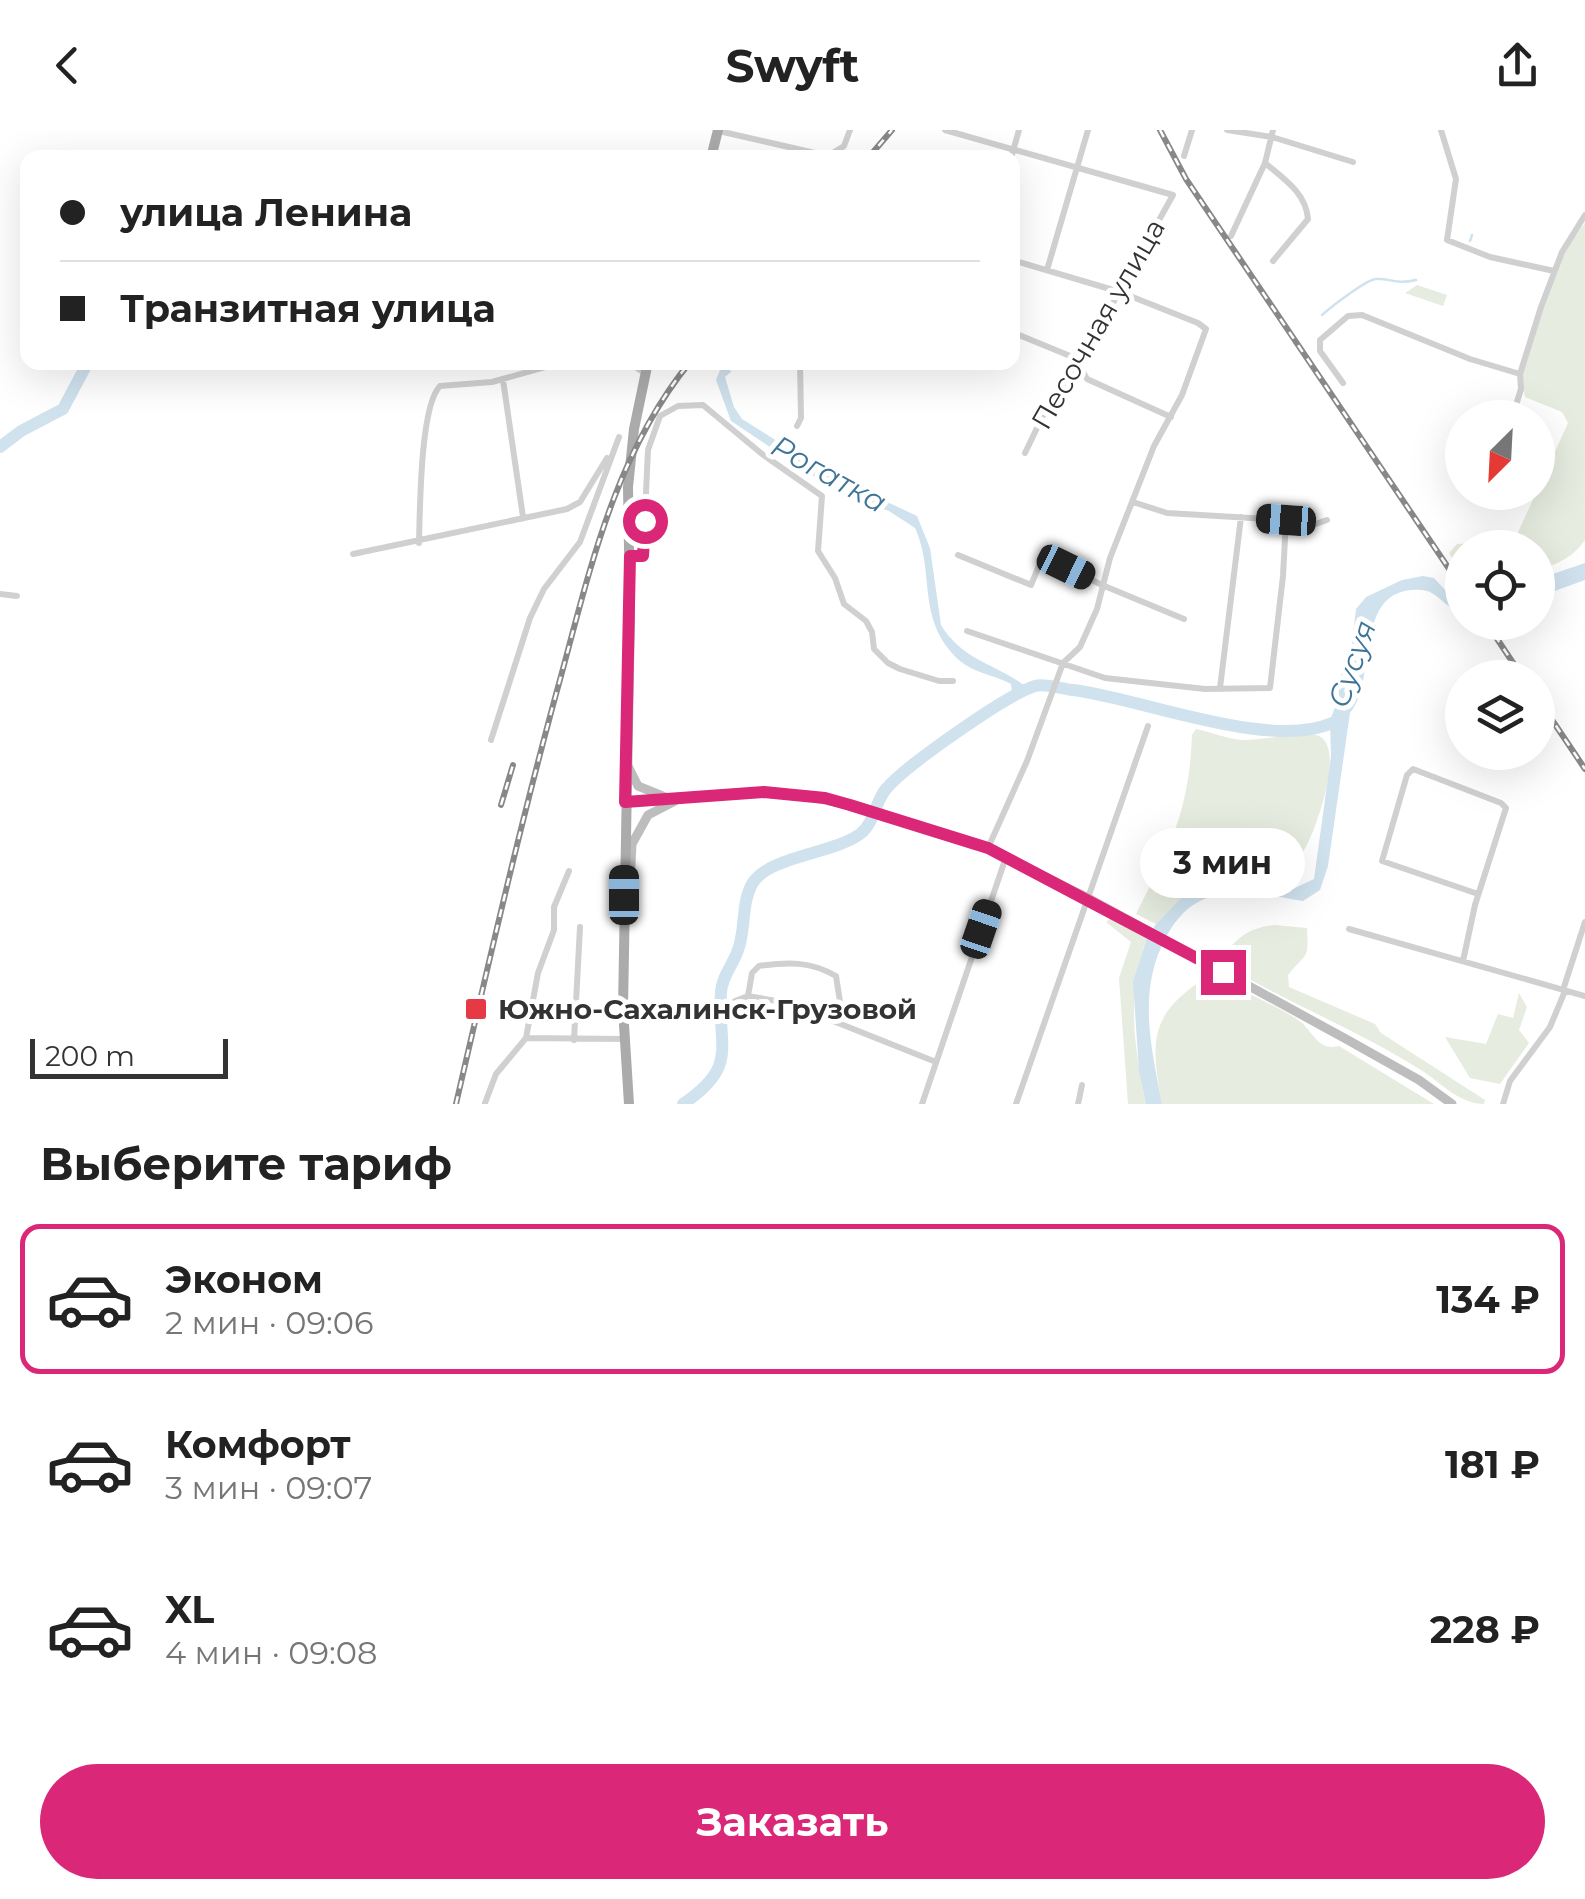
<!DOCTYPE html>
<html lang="ru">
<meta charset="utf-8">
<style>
:root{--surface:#fff;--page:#f6f6f6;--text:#222;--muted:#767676;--line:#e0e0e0;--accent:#db2777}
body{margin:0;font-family:Montserrat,sans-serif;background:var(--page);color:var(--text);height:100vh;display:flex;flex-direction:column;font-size:38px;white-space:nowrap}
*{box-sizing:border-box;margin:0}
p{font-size:32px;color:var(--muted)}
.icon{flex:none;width:55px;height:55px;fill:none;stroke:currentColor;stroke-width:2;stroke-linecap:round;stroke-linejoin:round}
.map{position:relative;height:974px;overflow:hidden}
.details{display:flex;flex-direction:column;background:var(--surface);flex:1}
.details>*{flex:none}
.guide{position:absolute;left:20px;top:20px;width:1000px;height:220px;border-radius:20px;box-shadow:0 10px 40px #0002;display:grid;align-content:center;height:220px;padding:0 40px;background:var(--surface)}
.needle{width:65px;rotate:204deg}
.controls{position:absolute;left:1445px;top:270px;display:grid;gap:20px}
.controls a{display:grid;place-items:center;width:110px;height:110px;border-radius:50%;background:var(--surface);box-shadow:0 10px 40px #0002;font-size:50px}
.scale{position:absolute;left:30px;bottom:25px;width:198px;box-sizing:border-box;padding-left:10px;border:5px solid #333;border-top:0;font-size:28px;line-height:35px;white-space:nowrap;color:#333;-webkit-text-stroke:8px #fff;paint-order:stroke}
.end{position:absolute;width:45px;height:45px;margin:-22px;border:12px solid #db2777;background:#fff;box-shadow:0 0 0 5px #fff}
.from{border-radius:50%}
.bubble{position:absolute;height:70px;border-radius:35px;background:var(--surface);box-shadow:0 10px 40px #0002;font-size:32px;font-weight:700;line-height:70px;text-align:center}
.car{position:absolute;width:30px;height:60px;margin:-30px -15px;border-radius:12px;box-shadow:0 0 8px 2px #0007;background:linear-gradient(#222 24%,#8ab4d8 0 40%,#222 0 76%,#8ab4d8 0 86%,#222 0)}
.guide b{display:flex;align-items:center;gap:35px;height:95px;font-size:38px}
.guide b+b{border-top:2px solid var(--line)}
.guide i{width:25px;height:25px;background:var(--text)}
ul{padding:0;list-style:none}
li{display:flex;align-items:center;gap:30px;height:150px;margin:0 20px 15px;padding:0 20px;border:5px solid transparent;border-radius:20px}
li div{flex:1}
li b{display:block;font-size:38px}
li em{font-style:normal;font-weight:700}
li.current{border-color:var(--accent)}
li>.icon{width:90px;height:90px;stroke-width:1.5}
h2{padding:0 40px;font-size:45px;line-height:120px}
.action{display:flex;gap:20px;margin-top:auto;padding:20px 40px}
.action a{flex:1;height:115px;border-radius:60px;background:var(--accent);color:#fff;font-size:40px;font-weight:700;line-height:115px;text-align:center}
header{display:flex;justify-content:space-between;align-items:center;height:130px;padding:0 40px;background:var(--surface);font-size:45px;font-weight:700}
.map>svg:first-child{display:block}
.green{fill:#e6ecdf}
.water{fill:#cfe2ee}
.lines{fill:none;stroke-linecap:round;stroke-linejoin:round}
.stream{stroke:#cfe2ee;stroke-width:2.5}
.river{stroke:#cfe2ee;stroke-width:12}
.street{stroke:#d0d0d0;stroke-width:6}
.secondary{stroke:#bdbdbd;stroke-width:9}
.primary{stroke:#ababab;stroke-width:10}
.rail-casing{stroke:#888;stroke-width:6}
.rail{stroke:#fff;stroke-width:2.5;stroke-dasharray:8;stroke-linecap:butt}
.route{stroke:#db2777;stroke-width:12}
.poi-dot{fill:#e63946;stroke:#fff;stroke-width:4}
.labels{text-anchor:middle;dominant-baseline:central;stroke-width:10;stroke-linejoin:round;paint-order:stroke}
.street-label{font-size:28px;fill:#333;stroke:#fff}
.poi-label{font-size:28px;font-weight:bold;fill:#333;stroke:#fff;text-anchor:start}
.water-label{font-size:30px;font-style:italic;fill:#3f7597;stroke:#fff}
</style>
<header><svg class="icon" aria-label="back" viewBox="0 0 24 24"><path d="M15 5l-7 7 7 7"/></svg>Swyft<svg class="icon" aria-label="share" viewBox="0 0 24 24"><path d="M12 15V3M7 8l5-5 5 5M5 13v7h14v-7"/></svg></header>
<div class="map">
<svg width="1585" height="974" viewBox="0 0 1585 974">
<rect width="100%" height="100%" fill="#fff"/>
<path class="green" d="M1585 93V410C1575 425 1556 437 1538 438V418H1462V445L1449 423 1457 414 1514 411 1568 293 1562 282 1525 267 1520 244 1562 122Z
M1417 155 1447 165 1443 176 1405 163Z
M1196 599C1211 602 1227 609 1242 610 1257 611 1307 601 1319 606 1345 618 1317 695 1307 715 1301 726 1292 737 1285 747L1239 749 1181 768 1156 794 1136 784C1170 716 1189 683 1192 605Z
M1112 787 1147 808C1126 866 1134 915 1146 974H1128L1119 848 1131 812 1106 792Z
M1275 795 1307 798C1309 832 1306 822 1288 845L1289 857 1375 894 1381 903 1485 970 1484 974C1461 974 1443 955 1424 942 1359 900 1286 873 1220 832 1235 808 1248 798 1275 795Z
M1210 845C1233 857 1285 879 1302 893 1315 905 1319 921 1339 916L1434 974H1162C1150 909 1149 883 1210 845Z
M1519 863 1527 877 1519 900 1529 913 1500 954 1470 948 1445 907 1486 914 1498 884 1513 888Z"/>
<path class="water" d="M679 233H726L731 242 725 247 734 277 742 289 834 347 917 386 930 418 941 495C962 530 996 534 1025 556L1012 563 1011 554C995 545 974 543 960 531 915 490 936 444 915 398L889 381 852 368 822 352 731 291 716 250 720 240 696 236 688 239Z
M1585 433V450L1538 467V449Z
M1423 446 1434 448 1448 463H1462V482C1445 479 1438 461 1422 460 1351 455 1379 550 1350 583L1328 736 1320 760 1303 771C1281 768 1256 760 1234 762 1201 765 1182 778 1166 807 1137 861 1151 916 1162 974H1146L1139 941 1133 852 1147 808 1156 794 1181 768 1211 752 1260 750 1274 758 1293 759 1314 749 1331 626 1330 590 1339 567 1338 553 1351 521 1356 479 1366 467 1402 450Z"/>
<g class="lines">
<path class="stream" d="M1470 111 1472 105
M1322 185C1331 177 1367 149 1376 149 1391 148 1395 155 1416 150"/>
<path class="river" d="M0 317 21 301 63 279 88 232
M683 974C740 935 717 917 721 862 722 846 733 835 738 820 746 799 741 774 752 754 768 726 833 724 860 704 874 694 875 672 886 659 905 636 1008 564 1035 556 1045 553 1062 559 1073 560 1140 568 1270 621 1332 593"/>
<path class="street" d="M945 0 1173 65 1079 234 1048 275 1025 323
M1227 0 1272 7 1353 32
M1441 0 1456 49 1447 110 1490 127 1554 141
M719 1 828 26 844 16 850 0
M1184 26 1192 0
M1011 28 1019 0
M1265 33C1284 49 1306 63 1308 89L1273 131
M1231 106 1265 33 1273 0
M1047 140 1088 0
M1012 202 1075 228 1087 249 1171 287
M627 232 645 243
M503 250 523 387
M1343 253 1320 221V210L1348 186 1362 185 1470 229 1520 244
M1512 288 1521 259 1520 244 1541 177 1562 122 1585 85
M797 296 801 288 800 232
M1133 372 1167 383 1286 390 1313 395 1327 390
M419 413C420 381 420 276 440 256L492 252 563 232
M353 424 567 379 580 372 607 328
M958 425 1031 455 1043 426 1102 455 1184 489
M630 426 643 427 648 320 660 286 678 276 703 275 762 324 822 366 818 421 835 448 844 474 866 491 872 502 874 519 888 533 900 539 939 551H953
M0 464 17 466
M967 501 1105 548 1205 559 1270 558 1283 446 1286 390
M1220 558 1241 387
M491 610 530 488 544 459 580 412 619 307
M988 718 1027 631 1063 533 1080 517 1097 479 1110 428 1154 316 1182 265 1206 199 1198 193 1120 162 1012 130
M1349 799 1585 866
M1463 831 1475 775 1506 678 1501 673 1413 639 1407 645 1382 731 1478 764
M1563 860 1585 792
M748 866 788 873 936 932
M735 871 748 866 752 843 759 836C788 832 810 831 836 846L841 878 837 891
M527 908 624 909
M574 910 580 797
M485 973 496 944 526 908 538 843 554 800V777L569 741
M922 974 1006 727
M1016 974 1148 596
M1078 974 1082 955
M1503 974 1510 951 1550 897 1565 861"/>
<path class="secondary" d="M627 634 638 656 665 667
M625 673 765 662 805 666 851 675 988 718 1088 768 1346 909 1419 950 1452 974
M628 789 632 714 648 685 675 671"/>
<path class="primary" d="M711 28 718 0
M629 974 623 879 630 481 628 357 634 299 648 232"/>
<g class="rail-casing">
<path id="rail" d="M1160 0 1186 49 1462 458
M868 28 892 0
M1486 492 1523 548
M1538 569 1585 639
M501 675 513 635
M456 974C489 831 522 687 561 546 591 435 616 323 690 232"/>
</g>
<use href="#rail" class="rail"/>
</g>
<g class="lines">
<path class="route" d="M645 391 643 426H630L625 672 764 662 825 668 850 675 988 718 1223 842"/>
</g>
<rect class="poi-dot" x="464" y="867" width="24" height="24" rx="5"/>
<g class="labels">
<g class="street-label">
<text transform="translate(1098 194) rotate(-60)">Песочная улица</text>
</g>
<g class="poi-label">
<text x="498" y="879">Южно-Сахалинск-Грузовой</text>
</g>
<g class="water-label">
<text transform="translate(829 344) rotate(29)">Рогатка</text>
<text transform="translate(1352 534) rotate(-71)">Сусуя</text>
</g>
</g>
</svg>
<div class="controls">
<a><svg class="needle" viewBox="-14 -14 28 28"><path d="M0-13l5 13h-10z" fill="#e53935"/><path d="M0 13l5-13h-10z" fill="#767676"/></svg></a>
<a><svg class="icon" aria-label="locate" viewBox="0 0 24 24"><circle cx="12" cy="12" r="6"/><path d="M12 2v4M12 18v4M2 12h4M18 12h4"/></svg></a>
<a><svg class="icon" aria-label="layers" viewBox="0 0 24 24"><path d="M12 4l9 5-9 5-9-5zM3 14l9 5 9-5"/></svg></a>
</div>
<div class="scale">200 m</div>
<i class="end from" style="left:645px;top:391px"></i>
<i class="end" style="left:1223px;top:842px"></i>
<div class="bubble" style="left:1140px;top:698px;width:165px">3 мин</div>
<i class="car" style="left:1286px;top:390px;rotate:274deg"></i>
<i class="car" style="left:1066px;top:437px;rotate:116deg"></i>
<i class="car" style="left:624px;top:765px;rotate:0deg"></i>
<i class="car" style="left:981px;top:799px;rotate:19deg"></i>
<div class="guide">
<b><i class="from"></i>улица Ленина</b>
<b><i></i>Транзитная улица</b>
</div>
</div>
<section class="details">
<h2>Выберите тариф</h2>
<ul>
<li class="current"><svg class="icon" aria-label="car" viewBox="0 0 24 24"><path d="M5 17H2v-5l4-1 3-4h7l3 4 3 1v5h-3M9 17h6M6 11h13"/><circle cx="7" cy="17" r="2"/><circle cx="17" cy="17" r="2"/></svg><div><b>Эконом</b><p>2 мин · 09:06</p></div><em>134 ₽</em></li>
<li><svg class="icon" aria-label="car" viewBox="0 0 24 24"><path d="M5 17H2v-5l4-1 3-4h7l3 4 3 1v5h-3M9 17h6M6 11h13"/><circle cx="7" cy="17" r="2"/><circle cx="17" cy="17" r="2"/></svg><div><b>Комфорт</b><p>3 мин · 09:07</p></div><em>181 ₽</em></li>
<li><svg class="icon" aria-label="car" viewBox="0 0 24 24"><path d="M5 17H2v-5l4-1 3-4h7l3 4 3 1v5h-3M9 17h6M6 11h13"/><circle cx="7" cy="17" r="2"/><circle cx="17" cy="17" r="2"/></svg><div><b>XL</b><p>4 мин · 09:08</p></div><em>228 ₽</em></li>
</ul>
<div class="action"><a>Заказать</a></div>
</section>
